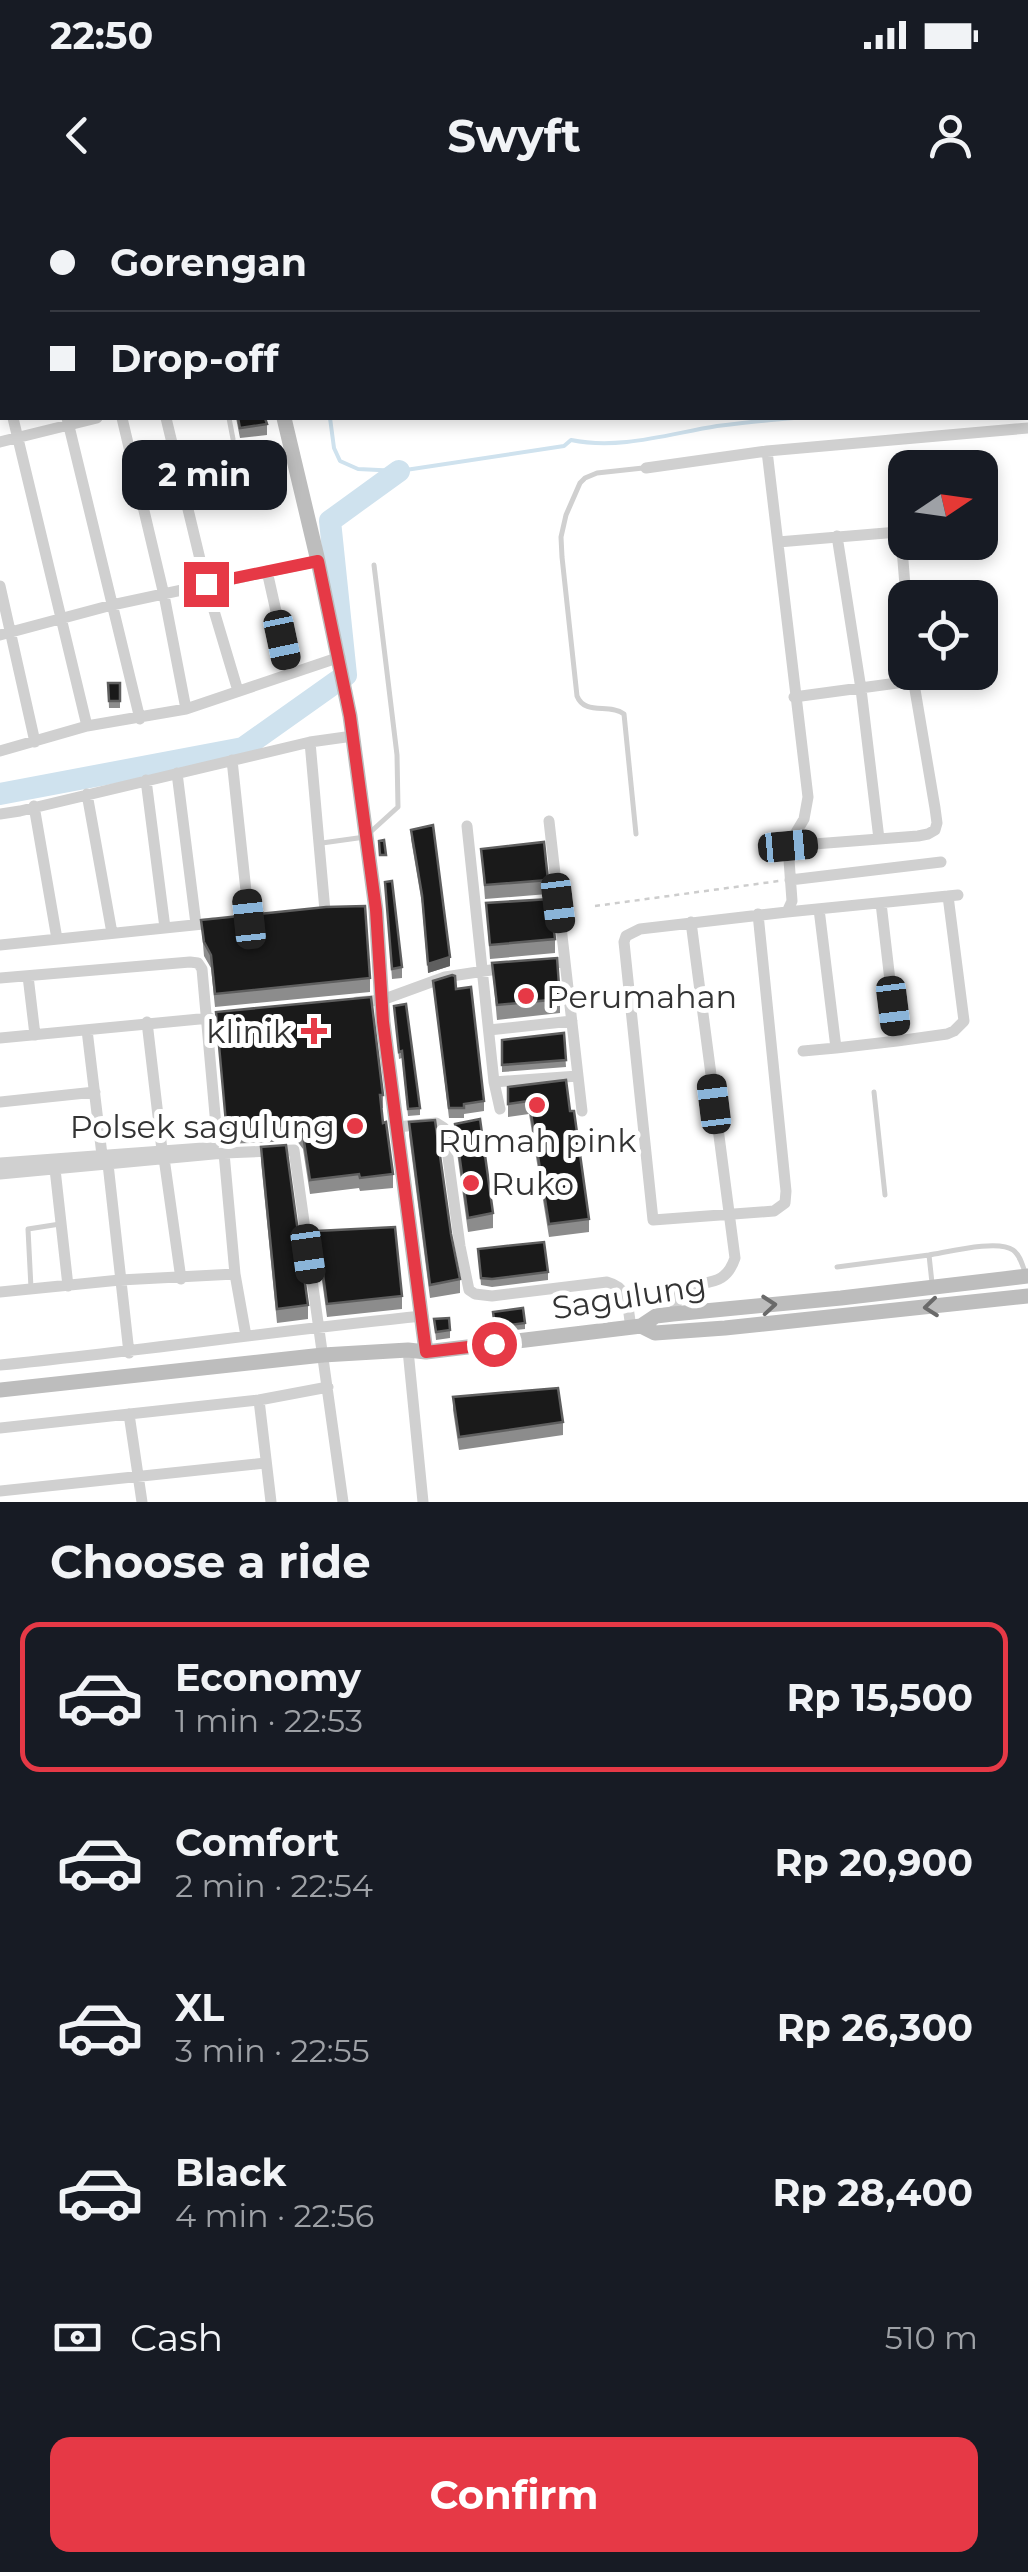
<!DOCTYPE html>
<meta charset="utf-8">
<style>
:root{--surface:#171b24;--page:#242831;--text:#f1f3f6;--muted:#9ea1a6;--line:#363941;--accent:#e63946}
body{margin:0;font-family:Montserrat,sans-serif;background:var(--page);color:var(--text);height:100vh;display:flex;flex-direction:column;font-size:38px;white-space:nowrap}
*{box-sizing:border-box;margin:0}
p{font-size:32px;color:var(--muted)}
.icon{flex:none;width:55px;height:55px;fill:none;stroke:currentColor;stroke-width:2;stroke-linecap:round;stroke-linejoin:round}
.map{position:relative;height:1302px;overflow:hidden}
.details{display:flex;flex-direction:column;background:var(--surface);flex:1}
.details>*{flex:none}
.top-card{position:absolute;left:0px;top:0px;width:1030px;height:220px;box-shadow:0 5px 15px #0003;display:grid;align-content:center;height:220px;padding:0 50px;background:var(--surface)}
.needle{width:65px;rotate:77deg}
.tools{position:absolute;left:888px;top:250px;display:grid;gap:20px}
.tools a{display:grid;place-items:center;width:110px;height:110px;border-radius:20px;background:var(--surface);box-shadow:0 5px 15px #0003;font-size:50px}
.end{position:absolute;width:45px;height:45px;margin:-22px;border:12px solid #e63946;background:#fff;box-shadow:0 0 0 5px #fff}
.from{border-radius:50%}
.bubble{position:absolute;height:70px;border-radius:20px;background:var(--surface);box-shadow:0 5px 15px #0003;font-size:32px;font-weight:700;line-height:70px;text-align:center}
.car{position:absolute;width:30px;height:60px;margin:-30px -15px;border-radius:12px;box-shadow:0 0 8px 2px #0007;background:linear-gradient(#222 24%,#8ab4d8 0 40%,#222 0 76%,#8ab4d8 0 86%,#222 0)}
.top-card b{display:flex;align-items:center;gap:35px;height:95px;font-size:38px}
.top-card b+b{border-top:2px solid var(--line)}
.top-card i{width:25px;height:25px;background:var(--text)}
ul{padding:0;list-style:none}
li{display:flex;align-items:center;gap:30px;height:150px;margin:0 20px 15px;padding:0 30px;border:5px solid transparent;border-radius:20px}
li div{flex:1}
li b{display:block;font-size:38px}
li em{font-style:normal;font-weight:700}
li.active{border-color:var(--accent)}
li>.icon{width:90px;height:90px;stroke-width:1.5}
h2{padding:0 50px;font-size:45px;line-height:120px}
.pay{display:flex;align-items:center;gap:25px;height:110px;padding:0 50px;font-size:38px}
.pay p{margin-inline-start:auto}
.cta{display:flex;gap:20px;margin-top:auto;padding:20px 50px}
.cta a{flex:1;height:115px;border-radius:20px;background:var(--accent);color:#fff;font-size:40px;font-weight:700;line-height:115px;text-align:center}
.status{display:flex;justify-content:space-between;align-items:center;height:70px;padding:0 50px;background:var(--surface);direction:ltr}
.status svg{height:28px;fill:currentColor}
header{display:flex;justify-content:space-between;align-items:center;height:130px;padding:0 50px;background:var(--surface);font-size:45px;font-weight:700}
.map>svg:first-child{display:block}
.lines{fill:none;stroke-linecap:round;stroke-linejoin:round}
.stream{stroke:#cfe2ee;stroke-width:4}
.river{stroke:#cfe2ee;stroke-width:22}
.path{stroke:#cdcdcd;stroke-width:2.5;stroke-dasharray:5 5;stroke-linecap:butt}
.lane{stroke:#d0d0d0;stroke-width:5}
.street{stroke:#d0d0d0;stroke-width:11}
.secondary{stroke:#bdbdbd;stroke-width:15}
.wall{fill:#8c8c8c}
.shaded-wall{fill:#5f5f5f}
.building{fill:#1a1a1a;stroke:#5f5f5f;stroke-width:2.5}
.oneway{stroke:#6a6a6a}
.route{stroke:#e63946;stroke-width:12}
.poi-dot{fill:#e63946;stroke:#fff;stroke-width:4}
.labels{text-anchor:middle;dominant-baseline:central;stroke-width:10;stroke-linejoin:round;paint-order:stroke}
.poi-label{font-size:32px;fill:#333;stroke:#fff;text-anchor:start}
.street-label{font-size:32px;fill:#333;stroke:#fff}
</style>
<div class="status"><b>22:50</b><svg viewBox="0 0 49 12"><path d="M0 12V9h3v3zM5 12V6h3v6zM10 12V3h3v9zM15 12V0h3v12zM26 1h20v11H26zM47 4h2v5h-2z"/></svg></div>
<header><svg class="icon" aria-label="back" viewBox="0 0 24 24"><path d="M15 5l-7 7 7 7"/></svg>Swyft<svg class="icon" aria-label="person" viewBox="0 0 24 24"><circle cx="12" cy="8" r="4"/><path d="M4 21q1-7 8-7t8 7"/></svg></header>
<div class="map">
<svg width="1028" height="1302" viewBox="0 0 1028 1302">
<rect width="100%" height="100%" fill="#fff"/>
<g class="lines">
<path class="stream" d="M300 0 301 2
M330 218 334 248 340 261 358 269 399 271 564 246 571 240C620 250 668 234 717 226 743 223 769 220 794 218"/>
<path class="river" d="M0 594 243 548 346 475 330 321 399 271"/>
<path class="path" d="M595 706 779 681"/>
<path class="lane" d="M229 218 233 239
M636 634 624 514C609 503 585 516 577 496L562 357 561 337 566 315 580 283 585 278 597 273 643 268
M322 643 365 637 398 607 397 555 374 365
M874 892 885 995
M837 1067 929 1055
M932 1083 929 1055C948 1052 998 1039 1013 1050 1020 1055 1022 1064 1025 1072
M31 1088 28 1029 60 1024"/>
<path class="street" d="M13 0V2
M70 0 71 2
M114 0V2
M166 0V2
M320 0V2
M379 0V2
M441 0 442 2
M498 0V2
M545 0 546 2
M662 0 663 2
M727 0 728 2
M792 0V2
M851 0V2
M924 0 925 2
M940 0 941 2
M1014 0 1015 2
M602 2 616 0
M0 60 2 59
M0 165 2 175
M13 218 87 526
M67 218 140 519
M122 218 164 395 186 509
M166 218 206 384 238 491
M0 242 97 218
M646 268 767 251 1028 228
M837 336 861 489 879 639
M778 342 898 332 901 336 906 398
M267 371 290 474
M0 386 35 542
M0 435 112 405 318 361
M794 497 912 481
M310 542 325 711
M0 551 87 526 186 509 340 457
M232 560 249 719
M177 573 196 724
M146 580 165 728
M87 594 112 733
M34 606 57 739
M0 614 20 611 310 542 353 536
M549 621 582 911
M467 626 494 882 500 909
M788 646 918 636 928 634 935 630 937 623 935 608 912 472
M790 680 941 662
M881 703 897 841 947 834 954 831 964 821 948 696
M819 709 836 848 897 841
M787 712 958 695
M758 714 786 991 785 1003 774 1011 653 1020 624 742 626 736 640 729 787 712 792 701 788 646 804 619 808 597 767 251
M0 745 213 723
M542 764 565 762
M28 776 35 835
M0 778 190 762 198 763 202 769 217 937 214 945 203 948 0 963
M357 802 382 800 445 777 504 768
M147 822 162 950
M87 830 102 955
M489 830 572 821
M0 838 210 818
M803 851 836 848
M494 882 578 876
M0 902 95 892
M397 927 436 923 444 928 460 1046 469 1090 475 1094 492 1096 607 1082C630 1088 627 1106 631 1127
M224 953 235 1074 246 1136
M164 958 181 1079
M108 964 129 1153
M55 969 68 1086
M0 974 224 953 294 950 343 1302
M0 1092 120 1080 235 1074
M673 1114 681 1089C706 1079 725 1088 735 1058L691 722
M408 1150 423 1302
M0 1165C141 1151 281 1130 423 1116
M259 1200 271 1302
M129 1214 142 1302
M0 1228 259 1200 328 1187
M0 1291 265 1263"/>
<path class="secondary" d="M232 0 233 2
M284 218 318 361 350 516 376 710 383 822 426 1152
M641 1126 655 1133 725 1128 1028 1096
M0 1190 323 1155 408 1150 426 1152 641 1126 656 1116 673 1114 841 1098 1028 1076"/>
</g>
<path class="wall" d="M236 218H265L267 224V235L240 238Z
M265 265 259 310 218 300V289Z
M108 483H120V508H109Z
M411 630 450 766 428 773 422 704 411 639Z
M481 649 548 680V694L485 699Z
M385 682 402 767V778L392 779Z
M486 703 555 739V753L490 759Z
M201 720 370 778V792L215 807 211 768 204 756Z
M492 763 560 799V813L497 820Z
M433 781 456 789 484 901V911L464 914V918H449Z
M394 806 420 908V915L408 916 402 858 399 859Z
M216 812 383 895V908H381L393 974V988L360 991 359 988 310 994 303 949 297 941 225 944 226 927Z
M564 833 566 867 502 872V840Z
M508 887 570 911 589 1019V1032L549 1037 529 914 508 917Z
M409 922 451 1034 460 1079V1093L430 1098 409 935Z
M455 924 493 1013V1028L468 1032 455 938Z
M261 947 308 1105V1119L277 1123 261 961Z
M317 1031 402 1096V1109L327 1117 317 1044Z
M478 1049 548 1072V1080L492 1087 481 1085Z
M493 1112 525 1123V1129L495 1132Z
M434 1119 450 1130V1138L436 1140Z
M453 1197 563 1222V1235L459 1250 453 1210Z"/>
<path class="shaded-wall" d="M265 255V265L259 310V299Z
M450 757V766L428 773V764Z"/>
<path class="building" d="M238 218H265L267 224 240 228Z
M234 248 265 255 259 299 218 289Z
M108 483H120V501H109Z
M433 625 450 757 428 764 422 695 411 630Z
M384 640 386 655H380L379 641Z
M544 642 548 680 485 685 481 649Z
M392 681 402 767 392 769 385 682Z
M550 699 555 739 490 745 486 703Z
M365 706 370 778 215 794 211 755 204 742 201 720 326 707Z
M557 758 560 799 497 805 492 763Z
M452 775 455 776 456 789 471 787 484 901 464 904V908H449L433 781Z
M371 797 383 895H380L383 923 386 922 393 974 360 978 359 974 310 980 303 935 297 928 225 930 226 923 216 812Z
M406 804 420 908 408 909 402 851 399 852 394 806Z
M564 833 566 860 502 865V840Z
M566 880 570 911H574L589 1019 549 1024 529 901 508 904V887Z
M480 919 493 1013 468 1018 455 924Z
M435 920 451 1034 460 1079 430 1085 409 922Z
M286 945 308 1105 277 1109 261 947Z
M395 1027 402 1096 327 1104 317 1031Z
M544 1042 548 1072 492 1079 481 1078 478 1049Z
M523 1108 525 1123 495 1127 493 1112Z
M449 1118 450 1130 436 1132 434 1119Z
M558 1188 563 1222 459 1237 453 1197Z"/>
<defs><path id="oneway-chevron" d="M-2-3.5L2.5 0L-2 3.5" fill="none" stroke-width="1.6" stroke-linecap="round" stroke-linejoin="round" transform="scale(2.5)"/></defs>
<g class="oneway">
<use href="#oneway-chevron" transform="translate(769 1105) rotate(-5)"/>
<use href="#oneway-chevron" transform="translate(931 1107) rotate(174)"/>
</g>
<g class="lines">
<path class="route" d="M206 384 318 361 350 516 376 710 383 822 426 1152 494 1144"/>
</g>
<g class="poi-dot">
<circle cx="526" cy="796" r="10"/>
<path d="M309 816h10v10h10v10h-10v10h-10v-10h-10v-10h10z"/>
<circle cx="537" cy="905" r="10"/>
<circle cx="355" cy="926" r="10"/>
<circle cx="471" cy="983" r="10"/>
</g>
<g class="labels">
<g class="poi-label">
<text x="546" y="796">Perumahan</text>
<text x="292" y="831" text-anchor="end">klinik</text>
<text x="335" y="926" text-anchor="end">Polsek sagulung</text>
<text x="537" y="940" text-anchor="middle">Rumah pink</text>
<text x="491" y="983">Ruko</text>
</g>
<g class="street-label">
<text transform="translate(629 1096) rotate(-9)">Sagulung</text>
</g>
</g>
</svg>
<div class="tools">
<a><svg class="needle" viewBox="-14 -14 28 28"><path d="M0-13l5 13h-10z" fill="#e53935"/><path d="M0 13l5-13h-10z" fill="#9ea1a6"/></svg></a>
<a><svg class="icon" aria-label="locate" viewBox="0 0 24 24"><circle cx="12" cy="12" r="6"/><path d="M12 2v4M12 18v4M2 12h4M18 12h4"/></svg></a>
</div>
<i class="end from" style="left:494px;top:1144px"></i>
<i class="end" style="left:206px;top:384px"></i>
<div class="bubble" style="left:122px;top:240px;width:165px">2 min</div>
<i class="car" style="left:282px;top:440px;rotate:168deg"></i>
<i class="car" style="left:788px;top:646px;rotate:85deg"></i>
<i class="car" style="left:558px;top:703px;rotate:173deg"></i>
<i class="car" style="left:249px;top:719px;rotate:354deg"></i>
<i class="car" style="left:893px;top:806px;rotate:173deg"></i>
<i class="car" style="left:714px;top:904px;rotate:353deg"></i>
<i class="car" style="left:308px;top:1054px;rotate:172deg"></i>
<div class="top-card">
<b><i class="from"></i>Gorengan</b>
<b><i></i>Drop-off</b>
</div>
</div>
<section class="details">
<h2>Choose a ride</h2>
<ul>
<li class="active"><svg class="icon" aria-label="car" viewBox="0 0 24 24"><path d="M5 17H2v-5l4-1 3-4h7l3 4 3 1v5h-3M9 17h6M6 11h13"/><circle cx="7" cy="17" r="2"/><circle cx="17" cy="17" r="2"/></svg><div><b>Economy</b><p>1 min · 22:53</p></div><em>Rp 15,500</em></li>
<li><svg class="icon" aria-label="car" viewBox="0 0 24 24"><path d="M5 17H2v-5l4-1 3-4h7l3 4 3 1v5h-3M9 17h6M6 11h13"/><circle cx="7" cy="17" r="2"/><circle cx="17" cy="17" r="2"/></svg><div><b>Comfort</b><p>2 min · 22:54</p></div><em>Rp 20,900</em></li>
<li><svg class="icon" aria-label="car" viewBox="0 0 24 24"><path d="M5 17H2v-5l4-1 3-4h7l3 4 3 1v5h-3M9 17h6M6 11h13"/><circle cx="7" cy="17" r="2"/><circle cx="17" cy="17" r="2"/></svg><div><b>XL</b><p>3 min · 22:55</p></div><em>Rp 26,300</em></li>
<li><svg class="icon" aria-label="car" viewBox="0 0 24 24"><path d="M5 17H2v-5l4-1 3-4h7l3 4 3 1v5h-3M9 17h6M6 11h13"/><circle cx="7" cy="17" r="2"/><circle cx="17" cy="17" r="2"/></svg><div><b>Black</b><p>4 min · 22:56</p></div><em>Rp 28,400</em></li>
</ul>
<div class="pay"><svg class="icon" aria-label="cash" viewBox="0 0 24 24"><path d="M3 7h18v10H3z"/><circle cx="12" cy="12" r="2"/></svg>Cash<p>510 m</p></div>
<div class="cta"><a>Confirm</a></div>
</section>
